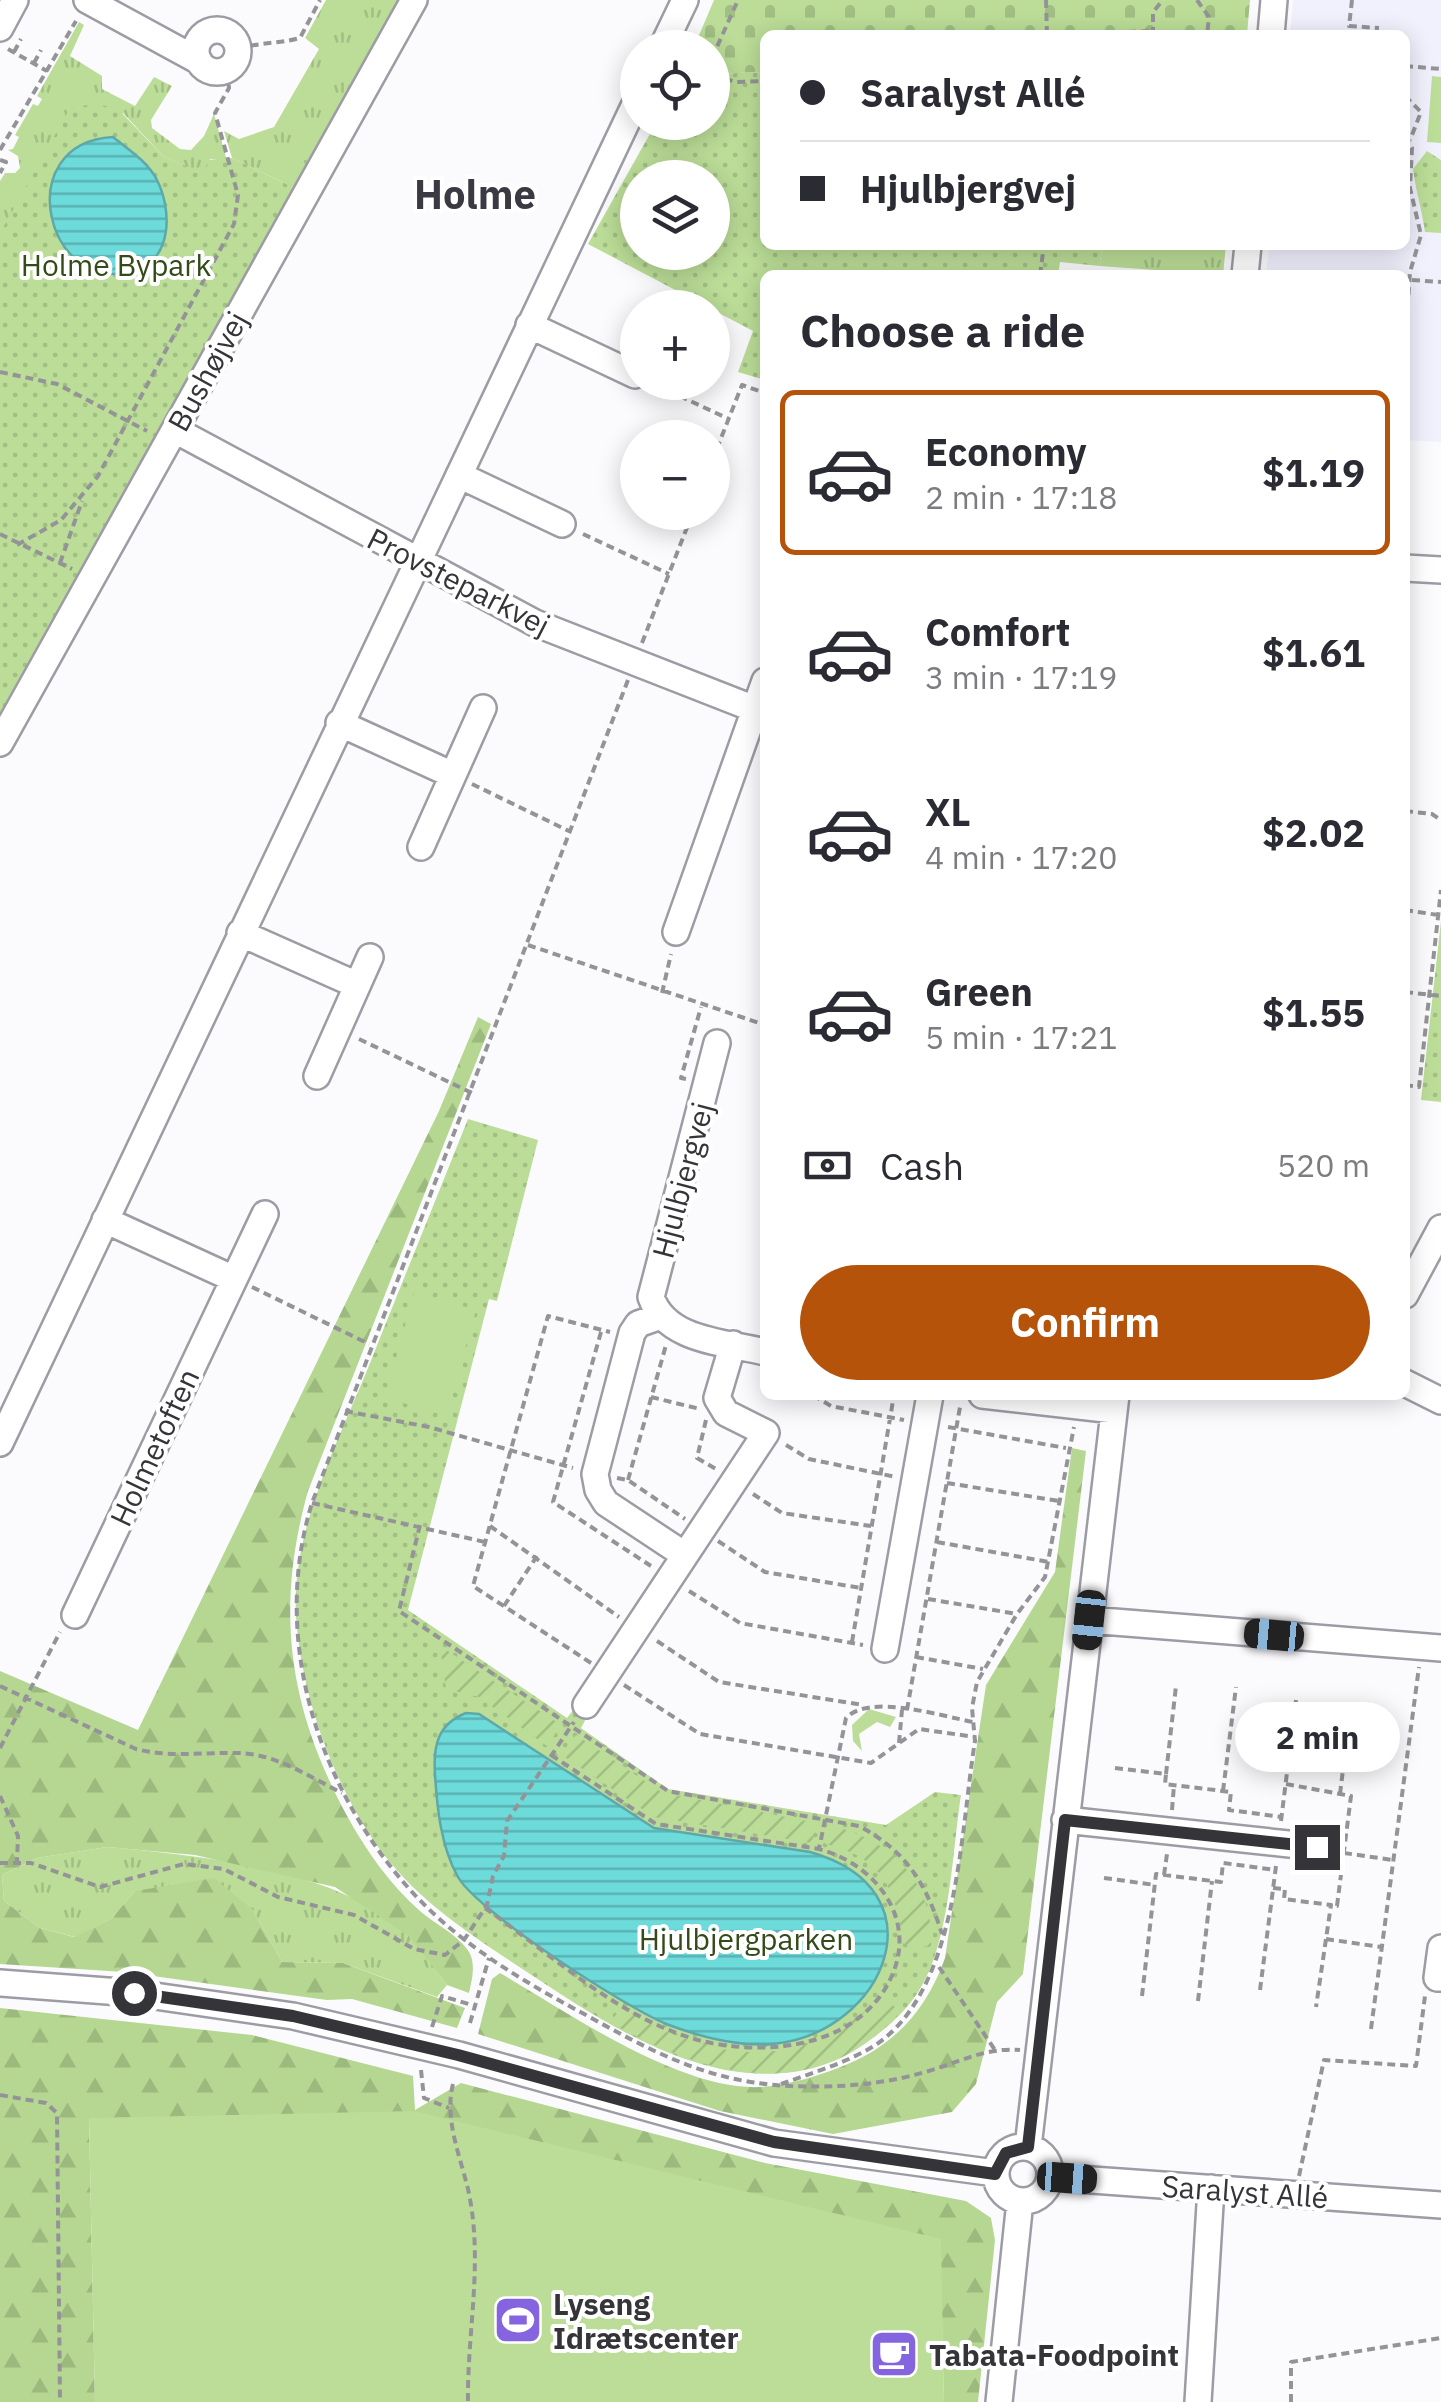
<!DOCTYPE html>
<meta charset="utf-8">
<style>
:root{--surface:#fff;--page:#f2f2f3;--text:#2b2b33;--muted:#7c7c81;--line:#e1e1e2;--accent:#b45309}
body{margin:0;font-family:"IBM Plex Sans",sans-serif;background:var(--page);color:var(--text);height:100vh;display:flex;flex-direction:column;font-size:38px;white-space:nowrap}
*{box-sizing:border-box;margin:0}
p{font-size:32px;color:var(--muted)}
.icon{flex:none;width:55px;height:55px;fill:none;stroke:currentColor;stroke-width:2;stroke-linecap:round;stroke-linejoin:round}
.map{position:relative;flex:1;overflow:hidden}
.panel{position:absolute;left:760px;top:270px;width:650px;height:1130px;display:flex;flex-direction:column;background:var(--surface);border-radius:15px;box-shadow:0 5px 25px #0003}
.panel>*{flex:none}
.hud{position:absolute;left:760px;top:30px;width:650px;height:220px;border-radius:15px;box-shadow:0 5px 25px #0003;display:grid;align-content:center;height:220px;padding:0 40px;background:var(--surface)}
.fabs{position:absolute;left:620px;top:30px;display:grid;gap:20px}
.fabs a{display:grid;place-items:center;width:110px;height:110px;border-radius:50%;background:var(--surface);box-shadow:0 5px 25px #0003;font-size:50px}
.end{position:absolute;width:45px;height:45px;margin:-22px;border:12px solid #353539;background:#fff;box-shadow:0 0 0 5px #fff}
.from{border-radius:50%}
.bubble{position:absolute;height:70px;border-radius:35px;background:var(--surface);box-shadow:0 5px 25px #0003;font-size:32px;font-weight:700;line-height:70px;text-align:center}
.car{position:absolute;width:30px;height:60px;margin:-30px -15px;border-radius:12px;box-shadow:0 0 8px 2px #0007;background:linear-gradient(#222 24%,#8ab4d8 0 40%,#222 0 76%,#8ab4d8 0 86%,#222 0)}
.hud b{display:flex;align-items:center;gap:35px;height:95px;font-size:38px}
.hud b+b{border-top:2px solid var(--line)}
.hud i{width:25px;height:25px;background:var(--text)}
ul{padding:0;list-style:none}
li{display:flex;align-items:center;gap:30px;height:165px;margin:0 20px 15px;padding:0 20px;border:5px solid transparent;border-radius:15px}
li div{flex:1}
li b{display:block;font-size:38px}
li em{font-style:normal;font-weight:700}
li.active{border-color:var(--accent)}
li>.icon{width:90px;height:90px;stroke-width:1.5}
h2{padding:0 40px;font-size:45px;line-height:120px}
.pay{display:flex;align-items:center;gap:25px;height:110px;padding:0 40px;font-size:38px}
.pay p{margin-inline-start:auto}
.button{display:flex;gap:20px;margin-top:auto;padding:20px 40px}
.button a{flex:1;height:115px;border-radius:60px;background:var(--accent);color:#fff;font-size:40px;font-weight:700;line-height:115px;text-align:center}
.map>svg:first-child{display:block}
.built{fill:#f1f1fe}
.grass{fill:url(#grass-tufts)}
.forest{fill:url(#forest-firs)}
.cemetery{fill:url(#cemetery-stones)}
.park{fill:url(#park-dots);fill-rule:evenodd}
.garden{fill:url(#garden-furrows)}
.pitch{fill:#bbdd97}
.water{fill:url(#water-rules);stroke:#5da9aa;stroke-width:2.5}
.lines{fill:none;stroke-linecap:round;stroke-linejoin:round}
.minor-casing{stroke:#9d9ca5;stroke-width:30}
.path{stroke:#949498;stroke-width:4;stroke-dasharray:8 5;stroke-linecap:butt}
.minor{stroke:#fff;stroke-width:25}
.route{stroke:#353539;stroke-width:12}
.labels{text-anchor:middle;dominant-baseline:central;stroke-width:8;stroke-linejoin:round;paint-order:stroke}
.park-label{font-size:30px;fill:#344a19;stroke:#fff}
.street-label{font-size:30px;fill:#353539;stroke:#fff}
.poi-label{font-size:30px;font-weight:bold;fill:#353539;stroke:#fff;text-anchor:start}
.district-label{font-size:40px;font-weight:bold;fill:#3b3a42;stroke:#fff}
</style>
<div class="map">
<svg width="1441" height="2402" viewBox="0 0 1441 2402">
<defs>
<pattern id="grass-tufts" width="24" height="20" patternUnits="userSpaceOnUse" patternTransform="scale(2.5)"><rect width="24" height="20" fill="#bbdd97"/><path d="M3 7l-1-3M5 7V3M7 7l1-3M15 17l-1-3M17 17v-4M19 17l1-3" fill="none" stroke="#a1be83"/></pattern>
<pattern id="forest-firs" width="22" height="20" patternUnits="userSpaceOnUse" patternTransform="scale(2.5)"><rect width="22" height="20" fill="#b5d791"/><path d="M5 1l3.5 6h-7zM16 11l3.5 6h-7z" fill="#9cb97e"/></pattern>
<pattern id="cemetery-stones" width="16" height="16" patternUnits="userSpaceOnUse" patternTransform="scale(2.5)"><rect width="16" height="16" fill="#bbdd97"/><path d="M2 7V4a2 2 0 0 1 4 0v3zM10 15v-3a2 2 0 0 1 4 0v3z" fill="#a1be83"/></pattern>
<pattern id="park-dots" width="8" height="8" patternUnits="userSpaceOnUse" patternTransform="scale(2.5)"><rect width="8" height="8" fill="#bbdd97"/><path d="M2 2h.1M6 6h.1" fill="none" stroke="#a1be83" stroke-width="1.8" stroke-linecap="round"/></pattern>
<pattern id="garden-furrows" width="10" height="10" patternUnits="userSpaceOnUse" patternTransform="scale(2.5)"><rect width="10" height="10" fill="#bbdd97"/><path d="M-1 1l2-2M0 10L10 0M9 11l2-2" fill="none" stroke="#a1be83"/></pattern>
<pattern id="water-rules" width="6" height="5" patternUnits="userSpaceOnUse" patternTransform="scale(2.5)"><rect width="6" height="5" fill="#6edbdb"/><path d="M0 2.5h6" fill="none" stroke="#5bb2b3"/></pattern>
</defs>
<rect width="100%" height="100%" fill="#fbfbfe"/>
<path class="built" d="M1293 0H1441V442L1405 440V275H1266L1269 245H1405V35H1290Z"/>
<path class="grass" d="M326 0H399L295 188 232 158 224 131 239 139 274 127 319 49 305 38Z
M79 22 84 25 70 56 102 76V89L135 106 154 77 172 86 151 120 152 128 180 149 191 150 204 136 214 114 227 161 210 159 204 174 164 157 123 113 0 350V181L5 173H15L20 168 18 156 8 150 13 149 19 137 15 135 33 104 38 106 42 99 37 96Z
M1102 245H1226L1223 275 1100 266Z
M869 1709 896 1717 890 1727 877 1722 859 1734 862 1751 853 1741 852 1725Z
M107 1847C201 1856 340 1868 410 1937 424 1951 435 1970 447 1985L437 1997 343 1963 282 1962 252 1909 135 1891 111 1919 75 1937 40 1928 4 1901 2 1875 37 1858Z"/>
<path class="forest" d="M478 1017 491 1024 308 1491C275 1609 288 1706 346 1814 365 1849 390 1885 420 1911 435 1924 455 1933 467 1949 477 1962 472 1979 469 1993L447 1985 409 1936 335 1887 195 1855 107 1847 37 1858 2 1875 4 1901 40 1928 74 1937 111 1919 135 1891 214 1878 252 1909 282 1962 343 1963 465 2008 457 2028 352 1999 327 2000 124 1972 0 1964V1671L138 1730 439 1111Z
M1072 1448 1086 1451 1023 1974 997 2002 976 2084 952 2112 833 2134 720 2111 478 2034 492 1979 500 1973C569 2013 690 2098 771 2086 794 2083 817 2076 838 2068 892 2048 926 2012 945 1958L986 1685 1055 1572Z
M0 2008 252 2035 413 2076 415 2110 461 2083 765 2163 966 2201 991 2218 995 2240 978 2402H944L940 2239 89 2118 95 2402H0Z"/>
<path class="cemetery" d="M714 0H1250L1247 35H765V72L713 74 712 48 694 47Z"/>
<path class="park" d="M765 72V245H1102L1100 266 1060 262 1058 275H765V380L738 372 753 331 588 244 656 123 712 122 713 74ZM638 178H712V252H638Z
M94 104 117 108 164 157 203 173 209 160 232 158 295 188 0 715V233L70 108Z
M1427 151 1441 160V233L1425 232C1422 210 1416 192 1413 169Z
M1441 921V1102L1421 1100Z
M468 1119 538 1140 497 1301 489 1299 408 1610 567 1718 578 1704 590 1711 581 1728 668 1789 886 1825 935 1792 961 1795C952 1853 950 1944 918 1992 902 2017 877 2037 852 2051 742 2113 622 2035 530 1974 473 1936 416 1901 376 1844 332 1780 301 1694 296 1616 291 1531 337 1444 368 1368 401 1285 435 1202 468 1119Z"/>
<path class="garden" d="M440 1646 561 1725 547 1746 479 1697 446 1689Z
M576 1735 661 1792 816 1823 812 1843 654 1817 562 1755Z
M829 1825C890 1839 935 1881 931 1947L904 1945C896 1891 884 1857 825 1844Z
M881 1998 901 2011C817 2107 708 2077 611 2023L619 2009C716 2060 793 2077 881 1998Z"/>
<path class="pitch" d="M1432 76 1441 77V143L1427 142Z
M414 1292 476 1310 447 1415 385 1398Z
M414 2111 941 2239 944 2402H95L89 2118Z"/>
<path class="water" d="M113 137C128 149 148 162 157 180 172 210 173 259 134 271 46 297 9 143 113 137Z
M466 1713 479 1714 654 1828 810 1852C945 1890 885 2033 773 2044 740 2047 701 2037 669 2025 629 2010 478 1912 458 1877 441 1847 437 1808 435 1774 433 1745 438 1724 466 1713Z"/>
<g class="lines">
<g class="minor-casing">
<path id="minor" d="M87 0 199 61
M0 28 15 0
M196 51a21 21 0 1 1 42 0a21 21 0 1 1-42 0Z
M1271 35 1274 0
M662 48 685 0
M1245 275 1248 245
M529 325 635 375
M175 430 535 623 765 713
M459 475 562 524
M1405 568 1441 570
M339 723 453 775
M0 743 414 0
M421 847 483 708
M676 932 765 681
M240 933 357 985
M717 1043 651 1297C666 1341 724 1342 765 1352
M317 1076 370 957
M105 1220 234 1279
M1405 1295 1441 1228
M658 1317 638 1324 632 1333 595 1474 598 1490 606 1503 674 1548
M1405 1383 1441 1401
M982 1395 1114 1410
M0 1443 638 98
M75 1615 265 1214
M1089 1620 1441 1648
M885 1649 930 1395
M586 1705 766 1433 726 1413 717 1398 733 1344
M1065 1820 1317 1847
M1441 1948 1437 1978H1441
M0 1983 134 1993 293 2016 459 2055 774 2143 995 2173
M1028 2147 1116 1395
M996 2174a27 27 0 1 1 54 0a27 27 0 1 1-54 0Z
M1050 2177 1441 2205
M999 2402 1020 2201
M1198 2402 1211 2188"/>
</g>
<path class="path" d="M1046 0 1047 35
M1197 0 1209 17 1207 35
M1352 0 1349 26 1379 28
M1050 35 1151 31
M1153 35V12L1163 0
M8 49 47 71
M238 49C260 42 278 44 300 38L320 0
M14 52 21 39
M712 58 738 0
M34 63 41 50
M1405 66 1441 69
M712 76 737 82 765 81
M1405 96 1421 112 1410 140
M1405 136 1412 148 1410 188 1421 235 1410 272 1405 347
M0 150 76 21
M0 160 6 162 0 173
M1040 275 1044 245
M1412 280 1441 282
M0 372 57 384 147 431
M656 385 729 419
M712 461 742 385 765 393
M0 534 72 569
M583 534 669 574
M17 545 61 520 98 476 234 224 238 195 215 113 229 88 227 70
M60 563 82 501
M642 643 693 512
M628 680 312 1503C270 1639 318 1789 413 1893 461 1945 524 1982 586 2015 647 2049 703 2079 775 2085 824 2089 878 2086 925 2072 958 2063 985 2047 1020 2050
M472 784 571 832
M1405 811 1432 814 1441 820
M1405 910 1438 915
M528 945 765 1025
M1405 992 1441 996
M662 993 671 954
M359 1039 472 1093
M686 1079 681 1078 701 1007
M1405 1085 1419 1087 1441 890
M252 1287 369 1344
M601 1332 553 1502 651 1566
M813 1395 831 1406 904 1420
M651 1397 700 1409
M345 1411 429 1427 573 1468
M706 1420 697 1458 716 1469
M948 1427 1066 1448
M786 1445 809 1459 896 1477
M617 1478 628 1480 685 1519
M628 1480 666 1345
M947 1483 1059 1501
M753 1494 782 1513 871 1526
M312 1503 485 1542
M420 1525 399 1611 668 1791 859 1826C906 1851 926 1883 942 1934
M490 1526 619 1617
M718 1541 765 1572 861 1588
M937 1542 1049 1562
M689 1591 740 1623 863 1645
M928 1599 1017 1614
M504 1606 537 1556
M657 1641 719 1682 863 1705
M852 1642 894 1395
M916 1657 983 1669
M591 1663 473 1586 548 1316 610 1332
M624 1685 700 1734 871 1763 919 1729 975 1737
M0 1686 136 1749C171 1758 204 1752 239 1753 276 1754 310 1777 342 1793
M907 1710 960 1407
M899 1743 902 1710
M0 1748 60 1632
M551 1755 656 1824 819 1849
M1115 1768 1166 1774 1165 1784 1231 1792 1229 1810 1282 1817
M1166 1774 1176 1686
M1286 1784 1351 1796 1337 1906 1331 1905
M1223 1791 1236 1687
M1340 1794 1351 1705
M0 1796 18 1836 17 1861
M1172 1810 1174 1785
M1281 1821 1296 1700
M1344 1853 1393 1860
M0 1863H31L100 1887 184 1864 224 1869 278 1897 354 1915 414 1949 445 1955 464 1940 487 1905 493 1876 504 1856 507 1821 574 1722
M1164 1875 1167 1854
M1104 1878 1155 1885
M1273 1888 1285 1889 1284 1899 1331 1905 1316 2007
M485 1908C552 1955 618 2018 698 2040 760 2056 847 2050 885 1989 923 1927 881 1866 819 1849L846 1718C869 1693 941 1716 973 1722
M1326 1939 1381 1947
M939 1967 995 2050
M1260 1990 1276 1866
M1142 1996 1156 1874 1221 1882 1223 1863 1276 1870
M1198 2001 1212 1881
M470 2023 489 1958
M432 2027 442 1996 475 2006
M1371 2029 1419 1667
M421 2070 424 2098 449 2108
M453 2084C444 2118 460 2156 468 2189 484 2261 467 2331 468 2402
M781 2084C812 2073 846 2063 874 2046 959 1991 960 1833 975 1741L972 1708 977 1682 1017 1614 1045 1577 1074 1427
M0 2095 46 2103 57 2113 60 2402
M1299 2176 1324 2060 1416 2066 1425 1996
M1291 2402V2362L1441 2338"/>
<use href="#minor" class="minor"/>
</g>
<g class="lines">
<path class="route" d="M134 1993 293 2016 458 2055 774 2142 995 2174 1006 2153 1028 2147 1065 1820 1317 1847"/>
</g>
<defs>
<g id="stadium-square" transform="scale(2.5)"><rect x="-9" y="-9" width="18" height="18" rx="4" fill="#8564df" stroke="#fff"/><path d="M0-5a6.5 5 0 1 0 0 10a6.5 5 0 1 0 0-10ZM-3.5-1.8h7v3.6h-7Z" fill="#fff"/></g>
<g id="cafe-square" transform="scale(2.5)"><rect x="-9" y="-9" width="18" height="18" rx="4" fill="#8564df" stroke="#fff"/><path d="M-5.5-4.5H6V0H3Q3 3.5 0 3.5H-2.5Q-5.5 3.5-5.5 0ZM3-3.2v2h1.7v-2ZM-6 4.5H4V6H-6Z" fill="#fff"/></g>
</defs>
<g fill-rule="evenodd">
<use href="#stadium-square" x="518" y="2320"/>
<use href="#cafe-square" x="894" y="2354"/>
</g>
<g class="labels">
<g class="park-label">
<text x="116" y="264">Holme Bypark</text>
<text x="746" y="1938">Hjulbjergparken</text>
</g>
<g class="street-label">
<text transform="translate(207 371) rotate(-61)">Bushøjvej</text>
<text transform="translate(459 581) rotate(27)">Provsteparkvej</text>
<text transform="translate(682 1180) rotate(-75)">Hjulbjergvej</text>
<text transform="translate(154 1447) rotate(-65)">Holmetoften</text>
<text transform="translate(1245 2191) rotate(4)">Saralyst Allé</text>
</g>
<g class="poi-label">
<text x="553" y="2303">Lyseng<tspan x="553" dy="34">Idrætscenter</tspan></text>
<text x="929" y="2354">Tabata-Foodpoint</text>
</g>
<g class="district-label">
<text x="475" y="194">Holme</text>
</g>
</g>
</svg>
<div class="fabs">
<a><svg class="icon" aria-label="locate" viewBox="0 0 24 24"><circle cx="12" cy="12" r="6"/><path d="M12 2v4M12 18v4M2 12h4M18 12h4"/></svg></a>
<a><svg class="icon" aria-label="layers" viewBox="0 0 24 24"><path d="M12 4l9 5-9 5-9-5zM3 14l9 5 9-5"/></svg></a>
<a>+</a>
<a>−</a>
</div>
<i class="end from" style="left:134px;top:1993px"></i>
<i class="end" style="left:1317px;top:1847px"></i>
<div class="bubble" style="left:1235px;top:1702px;width:165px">2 min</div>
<i class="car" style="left:1089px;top:1620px;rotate:186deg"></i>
<i class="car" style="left:1274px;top:1635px;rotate:275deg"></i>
<i class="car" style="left:1067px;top:2178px;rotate:94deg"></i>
<div class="hud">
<b><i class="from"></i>Saralyst Allé</b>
<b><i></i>Hjulbjergvej</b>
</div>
<section class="panel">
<h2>Choose a ride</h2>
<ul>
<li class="active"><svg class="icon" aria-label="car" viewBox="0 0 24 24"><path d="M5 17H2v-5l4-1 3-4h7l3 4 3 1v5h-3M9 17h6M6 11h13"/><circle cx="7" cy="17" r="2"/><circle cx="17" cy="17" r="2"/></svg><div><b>Economy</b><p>2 min · 17:18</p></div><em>$1.19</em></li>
<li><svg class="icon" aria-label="car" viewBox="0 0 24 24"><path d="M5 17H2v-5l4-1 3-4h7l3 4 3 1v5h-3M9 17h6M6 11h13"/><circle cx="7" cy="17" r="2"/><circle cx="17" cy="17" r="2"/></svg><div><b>Comfort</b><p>3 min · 17:19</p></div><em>$1.61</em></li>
<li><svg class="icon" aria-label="car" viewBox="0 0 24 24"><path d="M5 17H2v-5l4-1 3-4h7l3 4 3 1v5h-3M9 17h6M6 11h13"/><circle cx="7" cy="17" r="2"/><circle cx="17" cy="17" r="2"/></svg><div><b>XL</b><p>4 min · 17:20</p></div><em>$2.02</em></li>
<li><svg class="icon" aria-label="car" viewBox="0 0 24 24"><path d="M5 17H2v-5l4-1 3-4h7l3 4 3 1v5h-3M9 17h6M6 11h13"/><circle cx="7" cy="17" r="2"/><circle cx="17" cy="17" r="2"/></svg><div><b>Green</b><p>5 min · 17:21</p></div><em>$1.55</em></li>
</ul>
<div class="pay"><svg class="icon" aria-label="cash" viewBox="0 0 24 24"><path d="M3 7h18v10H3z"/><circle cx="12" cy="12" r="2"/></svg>Cash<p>520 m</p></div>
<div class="button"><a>Confirm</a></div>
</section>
</div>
